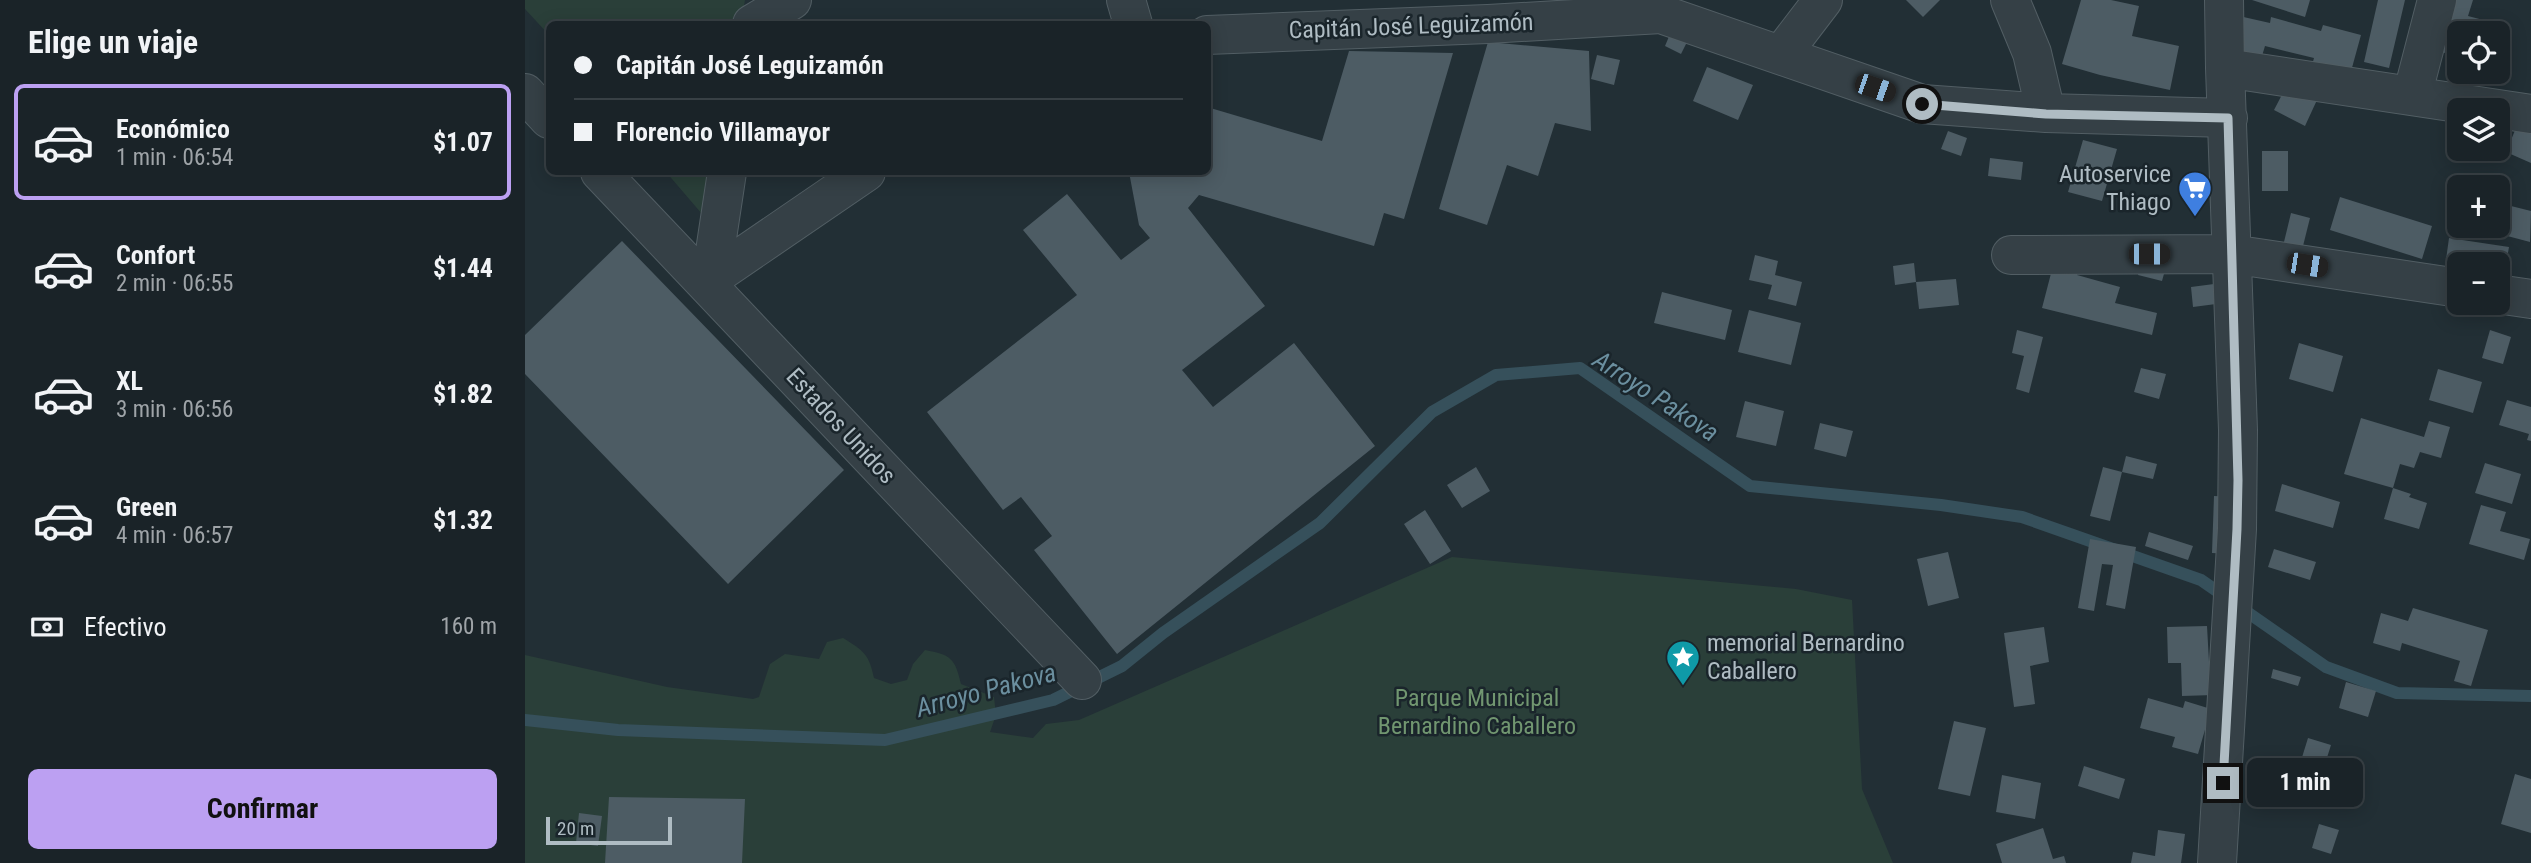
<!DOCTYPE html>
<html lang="es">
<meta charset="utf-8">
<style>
:root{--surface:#1a2328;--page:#272f34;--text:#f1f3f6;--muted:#9fa4a8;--line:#384045;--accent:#bca0f2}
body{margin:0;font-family:"Roboto Condensed",sans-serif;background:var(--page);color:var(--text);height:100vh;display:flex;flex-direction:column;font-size:26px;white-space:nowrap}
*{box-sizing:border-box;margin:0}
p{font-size:23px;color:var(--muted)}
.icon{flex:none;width:38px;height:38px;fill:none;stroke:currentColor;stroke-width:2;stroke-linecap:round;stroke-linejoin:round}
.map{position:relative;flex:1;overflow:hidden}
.sheet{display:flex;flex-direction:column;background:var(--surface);width:525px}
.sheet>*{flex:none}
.guide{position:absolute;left:21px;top:21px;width:665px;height:154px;border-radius:10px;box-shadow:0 4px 18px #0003,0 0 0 2px var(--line);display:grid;align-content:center;height:154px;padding:0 28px;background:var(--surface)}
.buttons{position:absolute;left:1922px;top:21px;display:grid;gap:14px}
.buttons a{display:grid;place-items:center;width:63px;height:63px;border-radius:10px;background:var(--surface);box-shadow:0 4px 18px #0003,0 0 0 2px var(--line);font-size:35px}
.scale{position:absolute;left:21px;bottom:18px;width:126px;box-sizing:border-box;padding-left:7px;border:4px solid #afbcc3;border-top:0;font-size:19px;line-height:24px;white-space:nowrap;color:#afbcc3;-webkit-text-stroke:5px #1a252b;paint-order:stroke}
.end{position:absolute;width:32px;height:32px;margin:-16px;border:9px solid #afbcc3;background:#111;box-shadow:0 0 0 4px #111}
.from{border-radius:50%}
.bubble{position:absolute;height:49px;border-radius:10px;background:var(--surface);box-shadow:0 4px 18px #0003,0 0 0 2px var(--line);font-size:23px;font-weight:700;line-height:49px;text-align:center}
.car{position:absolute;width:21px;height:42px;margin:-21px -10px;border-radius:9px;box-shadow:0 0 5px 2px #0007;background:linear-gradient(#222 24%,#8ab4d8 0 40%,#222 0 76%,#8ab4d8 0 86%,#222 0)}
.guide b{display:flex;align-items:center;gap:24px;height:66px;font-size:26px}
.guide b+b{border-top:2px solid var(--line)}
.guide i{width:18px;height:18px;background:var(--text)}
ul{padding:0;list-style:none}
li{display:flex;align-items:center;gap:21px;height:116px;margin:0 14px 10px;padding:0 14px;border:4px solid transparent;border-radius:10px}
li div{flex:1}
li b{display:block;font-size:26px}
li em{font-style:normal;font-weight:700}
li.selected{border-color:var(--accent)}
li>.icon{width:63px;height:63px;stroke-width:1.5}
h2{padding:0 28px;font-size:32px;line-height:84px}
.pay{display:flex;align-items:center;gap:18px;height:77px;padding:0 28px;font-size:26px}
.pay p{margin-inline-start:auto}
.button{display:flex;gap:14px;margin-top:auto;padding:14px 28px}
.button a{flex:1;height:80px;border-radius:10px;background:var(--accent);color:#111;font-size:28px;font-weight:700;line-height:80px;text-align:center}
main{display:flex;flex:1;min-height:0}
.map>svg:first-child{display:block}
.green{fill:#2a3f39}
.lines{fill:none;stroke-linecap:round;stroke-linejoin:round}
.stream{stroke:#36505b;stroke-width:12}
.building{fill:#4d5c64}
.minor-casing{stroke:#525e64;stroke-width:40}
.minor{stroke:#354046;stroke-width:38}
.route{stroke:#afbcc3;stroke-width:9}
.labels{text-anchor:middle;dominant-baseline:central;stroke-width:5;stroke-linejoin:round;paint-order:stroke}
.street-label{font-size:24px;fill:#afbcc3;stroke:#1a252b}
.poi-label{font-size:24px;fill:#afbcc3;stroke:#1a252b;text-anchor:end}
.park-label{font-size:24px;fill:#719670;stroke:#1a252b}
.water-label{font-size:26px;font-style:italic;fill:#6b8f9f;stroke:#1a252b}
</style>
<main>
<section class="sheet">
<h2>Elige un viaje</h2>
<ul>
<li class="selected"><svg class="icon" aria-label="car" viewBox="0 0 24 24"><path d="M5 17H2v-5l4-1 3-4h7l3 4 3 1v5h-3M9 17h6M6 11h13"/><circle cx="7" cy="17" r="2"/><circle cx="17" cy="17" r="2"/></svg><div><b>Económico</b><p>1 min · 06:54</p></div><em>$1.07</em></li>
<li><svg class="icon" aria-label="car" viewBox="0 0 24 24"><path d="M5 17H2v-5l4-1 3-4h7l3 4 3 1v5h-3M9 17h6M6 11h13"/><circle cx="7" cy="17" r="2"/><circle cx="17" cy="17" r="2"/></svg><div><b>Confort</b><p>2 min · 06:55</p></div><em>$1.44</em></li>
<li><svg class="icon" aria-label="car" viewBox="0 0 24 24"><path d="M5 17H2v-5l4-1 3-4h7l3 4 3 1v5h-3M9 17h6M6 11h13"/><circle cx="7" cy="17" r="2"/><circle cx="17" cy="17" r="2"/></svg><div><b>XL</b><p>3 min · 06:56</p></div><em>$1.82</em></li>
<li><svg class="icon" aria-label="car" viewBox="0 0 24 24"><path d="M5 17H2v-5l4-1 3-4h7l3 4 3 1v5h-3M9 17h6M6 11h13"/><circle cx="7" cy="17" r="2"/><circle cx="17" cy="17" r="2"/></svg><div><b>Green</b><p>4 min · 06:57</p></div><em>$1.32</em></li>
</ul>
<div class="pay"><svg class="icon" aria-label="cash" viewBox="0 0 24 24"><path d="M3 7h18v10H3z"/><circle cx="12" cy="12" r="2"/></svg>Efectivo<p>160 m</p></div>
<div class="button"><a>Confirmar</a></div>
</section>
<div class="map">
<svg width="2006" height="863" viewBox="0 0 2006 863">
<rect width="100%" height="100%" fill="#222f35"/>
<path class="green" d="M0 0H220L216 24H24V35L0 9Z
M141 172H194L177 214Z
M927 557 1271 589 1327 600 1337 789 1368 863H0V655L142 687 228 699 234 697 245 664 260 654 294 659 302 642 318 638C339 651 344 654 349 678L366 684 382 680 388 664 400 650C426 655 430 658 436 684L469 697 471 715 465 732 508 738 521 724 554 720Z"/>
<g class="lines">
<path class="stream" d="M0 720 93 730 360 740 528 700 597 666 638 633 795 523 907 412 971 375 1055 368 1225 486 1416 505 1497 517 1676 580 1801 667 1872 693 2006 696"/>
</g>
<path class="building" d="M1381 0H1415L1398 17Z
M1556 0H1586L1614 6 1607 36 1654 46 1645 90 1575 75 1537 64Z
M1727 0H1785L1780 17Z
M1853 0H1880L1864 68 1839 62Z
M1920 0H1948L1943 16 1981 26 1973 58 1972 33H1934V66L1930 65 1933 56 1907 50Z
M1714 16 1745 23 1746 17 1796 31 1798 25 1836 35 1825 75 1787 65 1789 58 1740 46 1737 56 1707 50Z
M1148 27 1165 36 1156 54 1140 46Z
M963 42 1064 51 1066 131 1030 123 1013 176 982 165 962 225 914 209Z
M824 51 928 53 879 219 859 213 849 246 674 195 663 208 740 306 657 370 688 407 769 343 850 446 592 654 509 550 527 536 496 497 478 510 402 412 552 295 498 230 542 194 596 260 625 238 614 225 604 172H682V107L797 141Z
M1072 55 1095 60 1089 85 1066 79Z
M1182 67 1228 85 1213 120 1168 101Z
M1762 85 1792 100 1780 126 1749 110Z
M1991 128 2006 134V163L1981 152Z
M1423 131 1442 138 1436 156 1416 149Z
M1558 140 1592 149 1577 201 1543 192Z
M1737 151H1763V191H1737Z
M1465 158 1498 162 1496 180 1463 176Z
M1815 197 1907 226 1897 259 1805 230Z
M1978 204 2006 211 2005 242 1971 233Z
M1766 213 1785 218 1777 250 1758 246Z
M1924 238 1984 247 1979 276 1972 275V264H1934V269L1920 267Z
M97 241 319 470 203 584 0 374V335Z
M1230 255 1253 261 1250 275 1277 282 1271 306 1243 299 1247 285 1224 280Z
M1618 257 1642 263 1637 281 1613 275Z
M1530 258 1554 264 1552 275 1595 287 1590 303 1632 313 1627 335 1517 308Z
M1389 263 1391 282 1370 285 1368 266Z
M1431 279 1434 305 1394 309 1391 282Z
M1689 284 1691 304 1668 307 1666 287Z
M1137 292 1207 310 1200 340 1129 323Z
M1224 310 1276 323 1266 365 1213 352Z
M1492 330 1518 337 1504 393 1491 389 1499 356 1487 353Z
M1965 330 1986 337 1978 364 1957 358Z
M1774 343 1818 356 1808 392 1764 379Z
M1616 368 1641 374 1634 399 1609 392Z
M1913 369 1957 382 1948 413 1904 400Z
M1982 400 2006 407V441L2002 440 2004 434 1974 425Z
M1220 401 1259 411 1251 446 1211 437Z
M1836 418 1899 437 1904 421 1925 427 1916 458 1895 452 1889 468 1875 464 1868 488 1819 474Z
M1295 423 1328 431 1321 457 1289 449Z
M1601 456 1632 464 1628 479 1597 472Z
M1960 463 1996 474 1987 504 1950 493Z
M951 467 965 491 937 508 922 485Z
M1578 467 1597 472 1585 521 1565 516Z
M1757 484 1815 502 1808 528 1750 511Z
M1868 488 1886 494 1884 497 1902 503 1894 529 1859 519Z
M1689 496 1711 497 1709 554 1687 553Z
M1956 505 1981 512 1975 531 2005 539 1999 560 1944 544Z
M900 510 926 551 905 564 879 524Z
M1624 532 1668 546 1663 560 1620 546Z
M1565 539 1611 547 1600 609 1581 605 1588 565 1577 564 1569 611 1553 608Z
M1749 549 1791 562 1785 580 1743 567Z
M1423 552 1434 598 1403 606 1392 559Z
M1888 608 1963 630 1946 686 1929 681 1935 661 1877 643 1875 651 1848 643 1856 613 1883 621Z
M1682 626 1684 662H1688L1689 695 1657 696 1656 663H1643L1642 627Z
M1519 627 1524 662 1505 666 1510 704 1489 707 1479 633Z
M1748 669 1776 677 1773 686 1746 678Z
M1821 682 1851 691 1843 717 1814 708Z
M1623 698 1658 708 1660 701 1686 709 1673 754 1647 747 1650 737 1615 728Z
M1429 721 1461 728 1445 796 1413 789Z
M1783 738 1806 745 1793 786 1770 780Z
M1559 766 1600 779 1594 799 1553 786Z
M1990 774 2006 779V833L1976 824Z
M1477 775 1516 783 1510 819 1471 812Z
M84 797 220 799 217 863H80Z
M54 813 77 816 73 846 51 843Z
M1794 824 1814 830 1806 854 1787 848Z
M1518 828 1528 859 1539 856 1541 863H1477L1471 844Z
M1633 830 1660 834 1656 863H1606L1608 852 1630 856Z"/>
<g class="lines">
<g class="minor-casing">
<path id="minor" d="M601 0 608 24
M1485 0 1507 53 1521 113
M227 24 267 0
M682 35 963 24 1136 14 1397 104 1521 113 1703 118
M1256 55 1298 0
M1700 68 2006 114
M0 93 24 119
M1887 96 1912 0
M75 172 557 680
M1486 255 1706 254 1934 288
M186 278 202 172
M185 288 186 278 341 172
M1972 294 2006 299
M1692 863 1712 529 1713 430 1700 68 1699 0"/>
</g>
<use href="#minor" class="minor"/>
</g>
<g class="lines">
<path class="route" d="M1397 104 1521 114 1703 118 1713 480 1712 529 1698 783"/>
</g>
<defs>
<g id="supermarket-pin" transform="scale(1.75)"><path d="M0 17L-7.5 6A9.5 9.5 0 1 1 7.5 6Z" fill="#3f7fe0" stroke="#1a252b"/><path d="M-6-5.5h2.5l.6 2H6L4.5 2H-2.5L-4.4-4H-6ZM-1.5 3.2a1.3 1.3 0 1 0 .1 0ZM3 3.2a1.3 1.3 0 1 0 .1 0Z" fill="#fff"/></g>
<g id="sight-pin" transform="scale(1.75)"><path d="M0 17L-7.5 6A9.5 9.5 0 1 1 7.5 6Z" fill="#0f9aa8" stroke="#1a252b"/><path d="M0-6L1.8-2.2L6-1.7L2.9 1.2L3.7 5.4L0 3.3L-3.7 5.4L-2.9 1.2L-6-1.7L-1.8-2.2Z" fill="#fff"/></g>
</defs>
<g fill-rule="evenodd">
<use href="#supermarket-pin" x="1670" y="188"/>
<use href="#sight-pin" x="1158" y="657"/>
</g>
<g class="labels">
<g class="street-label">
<text transform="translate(886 26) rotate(-2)">Capitán José Leguizamón</text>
<text transform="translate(316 426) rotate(47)">Estados Unidos</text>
</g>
<g class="poi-label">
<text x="1646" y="174">Autoservice<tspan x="1646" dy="28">Thiago</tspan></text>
<text x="1182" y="643" text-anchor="start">memorial Bernardino<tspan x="1182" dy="28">Caballero</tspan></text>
</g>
<g class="park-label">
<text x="952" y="698">Parque Municipal<tspan x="952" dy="28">Bernardino Caballero</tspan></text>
</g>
<g class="water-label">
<text transform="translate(1131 396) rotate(33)">Arroyo Pakova</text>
<text transform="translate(461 690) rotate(-15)">Arroyo Pakova</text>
</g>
</g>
</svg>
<div class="buttons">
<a><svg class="icon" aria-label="locate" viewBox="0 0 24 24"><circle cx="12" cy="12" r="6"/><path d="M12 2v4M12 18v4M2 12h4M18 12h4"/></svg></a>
<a><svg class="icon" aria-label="layers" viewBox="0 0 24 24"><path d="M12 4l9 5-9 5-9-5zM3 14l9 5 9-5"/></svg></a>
<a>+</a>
<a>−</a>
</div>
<div class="scale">20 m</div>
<i class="end from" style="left:1397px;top:104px"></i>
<i class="end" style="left:1698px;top:783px"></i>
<div class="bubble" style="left:1722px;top:758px;width:116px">1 min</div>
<i class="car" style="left:1350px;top:88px;rotate:109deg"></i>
<i class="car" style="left:1624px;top:254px;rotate:90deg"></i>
<i class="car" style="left:1782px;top:265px;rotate:99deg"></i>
<div class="guide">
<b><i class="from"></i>Capitán José Leguizamón</b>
<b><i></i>Florencio Villamayor</b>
</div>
</div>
</main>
